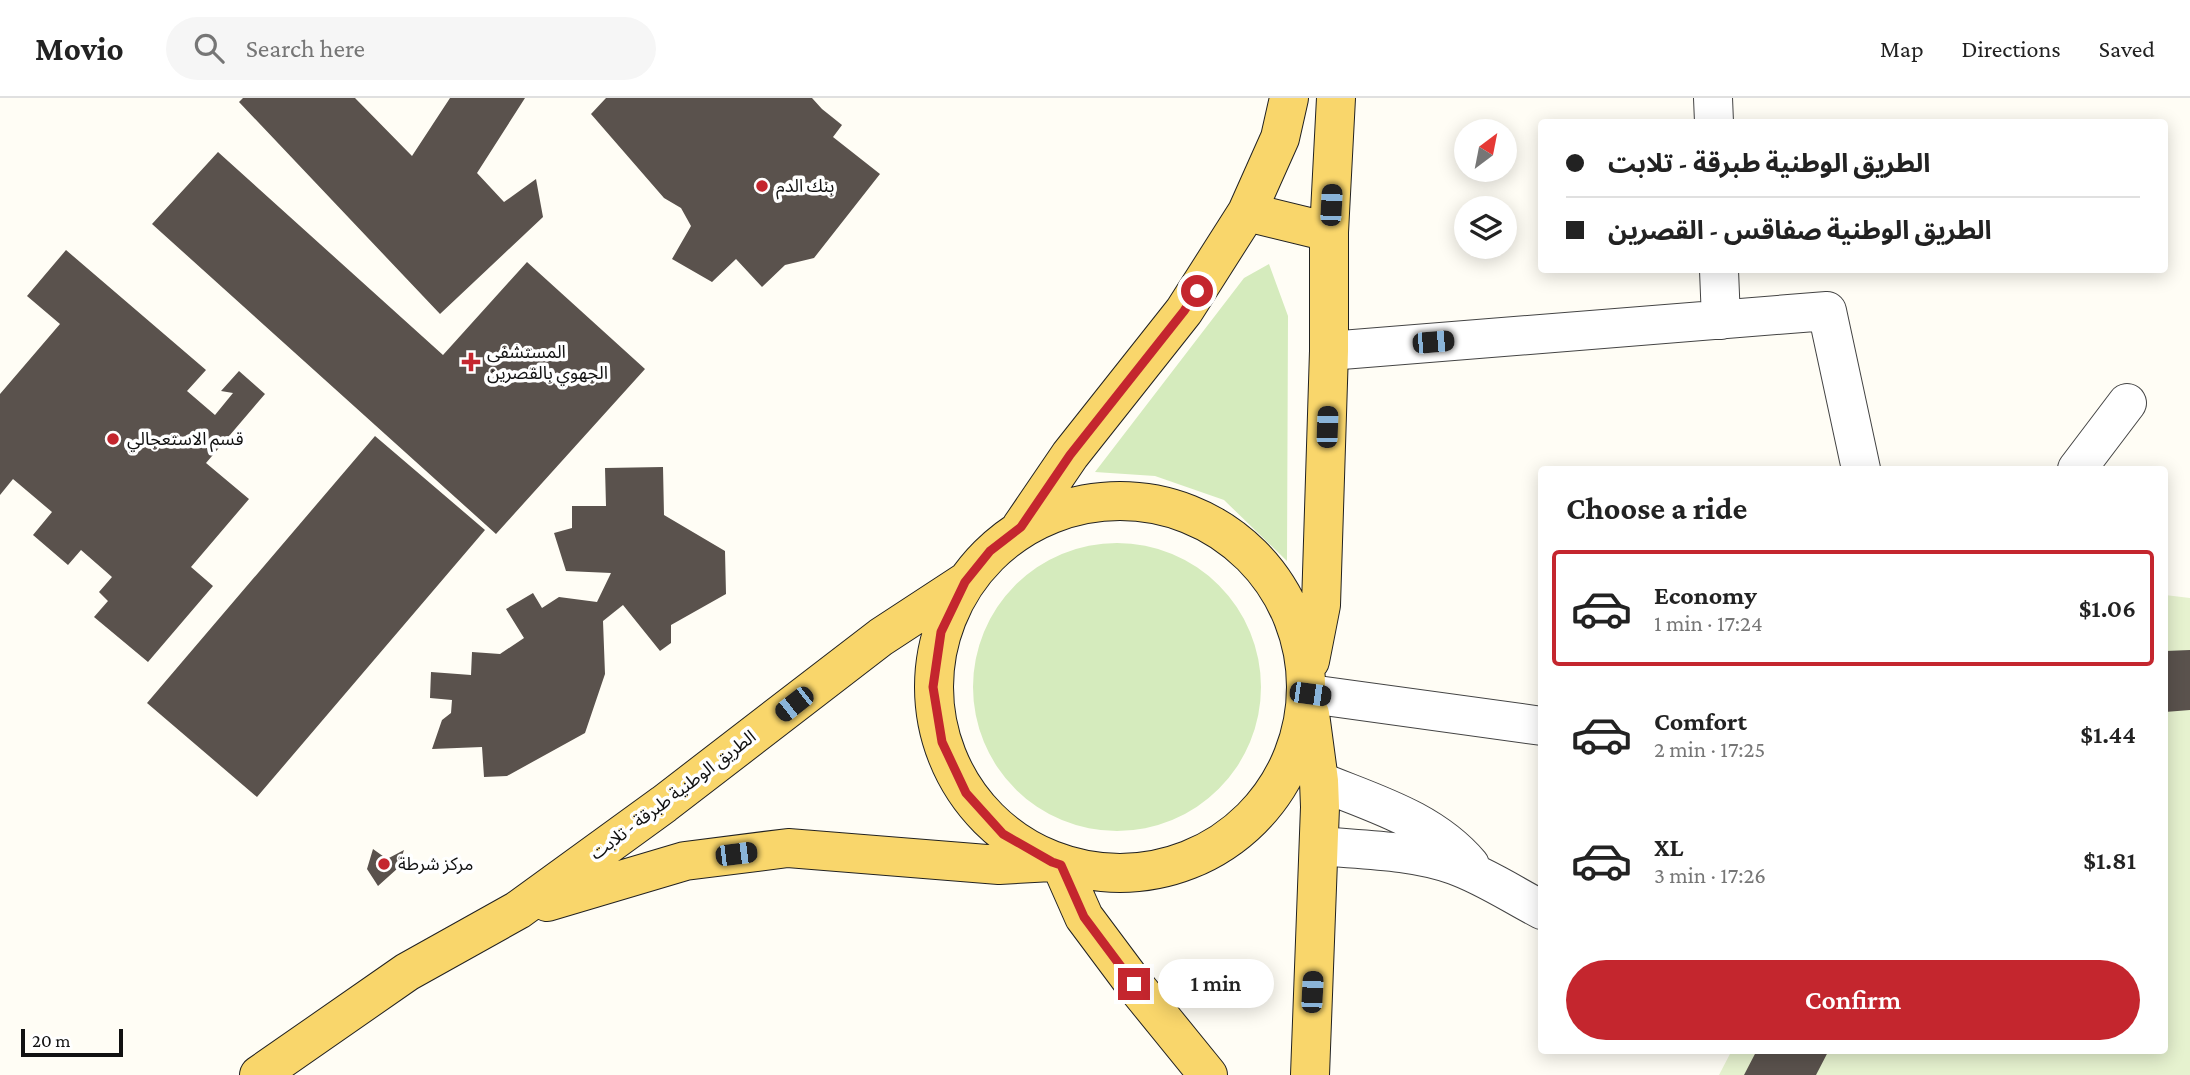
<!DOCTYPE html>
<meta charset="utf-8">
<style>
:root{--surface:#fff;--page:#f6f6f6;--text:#222;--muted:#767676;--line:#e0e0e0;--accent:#c4262e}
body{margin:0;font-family:"Crimson Pro","Noto Sans Arabic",serif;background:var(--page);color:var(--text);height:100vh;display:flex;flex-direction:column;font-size:26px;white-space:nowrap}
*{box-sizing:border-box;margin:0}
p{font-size:23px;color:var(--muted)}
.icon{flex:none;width:38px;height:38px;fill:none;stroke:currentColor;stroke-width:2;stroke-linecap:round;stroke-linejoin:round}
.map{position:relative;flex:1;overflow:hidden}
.sheet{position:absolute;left:1538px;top:368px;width:630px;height:588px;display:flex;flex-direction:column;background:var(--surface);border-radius:7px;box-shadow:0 4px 18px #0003}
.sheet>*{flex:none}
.hud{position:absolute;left:1538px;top:21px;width:630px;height:154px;border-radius:7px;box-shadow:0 4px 18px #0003;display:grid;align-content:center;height:154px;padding:0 28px;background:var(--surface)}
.needle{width:46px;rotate:32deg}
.buttons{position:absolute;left:1454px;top:21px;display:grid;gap:14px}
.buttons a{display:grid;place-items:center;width:63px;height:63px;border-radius:50%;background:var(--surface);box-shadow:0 4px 18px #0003;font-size:35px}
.scale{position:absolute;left:21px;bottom:18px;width:102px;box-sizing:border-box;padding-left:7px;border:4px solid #111;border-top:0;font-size:19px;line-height:24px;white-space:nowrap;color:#111;-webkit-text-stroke:5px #fff;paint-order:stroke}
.end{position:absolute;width:32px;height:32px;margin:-16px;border:9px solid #c4262e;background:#fff;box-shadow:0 0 0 4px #fff}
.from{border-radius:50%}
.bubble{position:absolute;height:49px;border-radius:24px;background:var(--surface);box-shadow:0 4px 18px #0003;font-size:23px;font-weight:600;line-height:49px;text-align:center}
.car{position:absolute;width:21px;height:42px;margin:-21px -10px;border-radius:9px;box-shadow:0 0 5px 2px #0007;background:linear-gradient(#222 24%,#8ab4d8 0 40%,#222 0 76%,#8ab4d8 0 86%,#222 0)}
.hud b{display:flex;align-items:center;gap:24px;height:66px;font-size:26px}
.hud b+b{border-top:2px solid var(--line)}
.hud i{width:18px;height:18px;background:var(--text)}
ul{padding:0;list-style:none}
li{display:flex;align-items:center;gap:21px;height:116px;margin:0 14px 10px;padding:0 14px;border:4px solid transparent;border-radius:7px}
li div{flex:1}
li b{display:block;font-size:26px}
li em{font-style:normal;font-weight:600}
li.selected{border-color:var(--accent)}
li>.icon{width:63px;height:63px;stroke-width:1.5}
h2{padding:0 28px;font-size:32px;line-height:84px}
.action{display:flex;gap:14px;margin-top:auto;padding:14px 28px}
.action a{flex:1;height:80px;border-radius:42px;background:var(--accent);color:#fff;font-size:28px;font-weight:600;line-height:80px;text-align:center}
header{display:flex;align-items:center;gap:42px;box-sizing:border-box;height:98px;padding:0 35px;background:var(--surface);border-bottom:2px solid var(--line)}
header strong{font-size:33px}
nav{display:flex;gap:38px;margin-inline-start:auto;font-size:24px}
.search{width:490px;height:63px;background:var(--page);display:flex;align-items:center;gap:18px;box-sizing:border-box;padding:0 24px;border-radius:38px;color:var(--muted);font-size:26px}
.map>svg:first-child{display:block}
.green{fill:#d5ebbd}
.pitch{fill:#e6f2cf}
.building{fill:#5a524d}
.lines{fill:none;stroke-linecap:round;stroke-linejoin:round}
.minor-casing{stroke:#444;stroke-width:40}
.major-casing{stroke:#222;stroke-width:40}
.minor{stroke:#fff;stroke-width:38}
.major{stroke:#f9d66b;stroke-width:38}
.route{stroke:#c4262e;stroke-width:9}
.poi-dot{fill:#c4262e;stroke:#fff;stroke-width:2.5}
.labels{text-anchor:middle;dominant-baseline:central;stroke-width:7;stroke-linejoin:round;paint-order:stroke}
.poi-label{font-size:18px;fill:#111;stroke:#fff;text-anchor:start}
.street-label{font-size:18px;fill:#111;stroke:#fff}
</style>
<header>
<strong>Movio</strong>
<div class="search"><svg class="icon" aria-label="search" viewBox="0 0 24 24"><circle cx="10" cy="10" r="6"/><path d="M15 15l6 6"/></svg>Search here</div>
<nav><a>Map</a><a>Directions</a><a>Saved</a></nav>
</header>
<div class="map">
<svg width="2190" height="977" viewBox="0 0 2190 977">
<rect width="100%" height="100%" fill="#fffdf5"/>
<path class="green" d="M1269 166 1288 218 1287 463 1224 402 1155 378 1095 374 1244 180Z
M973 589a144 144 0 1 1 288 0a144 144 0 1 1-288 0Z"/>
<path class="pitch" d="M2165 497 2190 500V977H1719L1732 952H2165Z"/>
<path class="building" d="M243 0H355L412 58 450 0H525L477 75 504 104 536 81 543 119 440 216 239 4Z
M606 0H812L822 11 842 27 833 39 880 76 814 160 785 167 762 189 736 161 712 184 672 161 691 128 681 110 664 100 591 16Z
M218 54 443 257 527 164 645 271 496 436 152 126Z
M66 152 206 272 187 293 215 317 233 295 221 293 239 273 265 296 206 365 249 401 191 469 213 488 148 564 94 519 108 503 99 494 112 479 81 452 68 467 33 437 52 414 13 381 0 397V296L60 226 27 198Z
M375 338 485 432 257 699 147 605Z
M663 369 664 417 725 453 726 496 671 527V545L660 553 623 507 603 523 605 576 585 635 507 678 484 679 482 649 432 651 442 622 451 615 452 602 430 600 431 574 471 577 472 554 500 556 524 540 506 511 533 495 542 510 559 499 597 504 611 475 566 473 554 435 572 430V408H606L605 370Z
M2190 552V612L2165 614V553Z
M373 751 387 761 404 752 398 770 378 788 367 771Z
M1757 952H1829L1816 977H1744Z"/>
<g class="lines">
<g class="minor-casing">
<path id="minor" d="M1713 0 1714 24
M1719 172 1721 222
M1329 253 1827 213 1861 371
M2077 371 2127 305
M1310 596 1542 628
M1319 683C1372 705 1431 721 1470 767
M1319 748C1364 752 1411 752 1454 767 1485 778 1513 797 1542 812"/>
</g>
<g class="major-casing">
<path id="major" d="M1247 114 1329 134
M934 589a186 186 0 1 1 372 0a186 186 0 1 1-372 0Z
M1021 429 1070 357 1184 213 1247 114 1280 40 1289 0
M1310 563 1321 507 1329 253V134L1336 0
M1310 616 1319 683 1320 709 1310 977
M1061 767 1084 819 1134 886 1208 977
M547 804 685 763 788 750 999 767 1052 764
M259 977 407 874 518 812 664 706 881 539 965 484"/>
</g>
<use href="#minor" class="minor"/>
<use href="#major" class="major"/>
</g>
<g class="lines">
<path class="route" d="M1134 886 1084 819 1061 767 1052 764 1003 736 966 695 942 644 933 589 941 534 965 484 990 453 1021 429 1070 357 1184 213 1197 193"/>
</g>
<g class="poi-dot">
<circle cx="762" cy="88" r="7"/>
<path d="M467.5 253.5h7v7h7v7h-7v7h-7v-7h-7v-7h7z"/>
<circle cx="113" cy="341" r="7"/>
<circle cx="384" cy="766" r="7"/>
</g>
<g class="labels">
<g class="poi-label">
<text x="776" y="88">بنك الدم</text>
<text x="487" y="254">المستشفى<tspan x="487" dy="21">الجهوي بالقصرين</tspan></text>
<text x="127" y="341">قسم الاستعجالي</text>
<text x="398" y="766">مركز شرطة</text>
</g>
<g class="street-label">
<text transform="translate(673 697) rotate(-37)">الطريق الوطنية طبرقة - تلابت</text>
</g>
</g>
</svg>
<div class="buttons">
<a><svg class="needle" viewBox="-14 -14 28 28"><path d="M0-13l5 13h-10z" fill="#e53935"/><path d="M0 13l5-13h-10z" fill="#767676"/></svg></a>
<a><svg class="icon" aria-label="layers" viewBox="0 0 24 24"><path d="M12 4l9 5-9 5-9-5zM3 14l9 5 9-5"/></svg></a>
</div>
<div class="scale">20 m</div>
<i class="end from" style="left:1197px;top:193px"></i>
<i class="end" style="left:1134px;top:886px"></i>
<div class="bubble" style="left:1158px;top:861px;width:116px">1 min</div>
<i class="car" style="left:1331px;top:107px;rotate:3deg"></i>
<i class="car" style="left:1433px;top:244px;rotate:85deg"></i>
<i class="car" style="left:1327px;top:329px;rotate:2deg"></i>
<i class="car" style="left:1310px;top:596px;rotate:98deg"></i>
<i class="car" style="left:794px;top:606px;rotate:232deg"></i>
<i class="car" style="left:736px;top:756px;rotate:83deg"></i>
<i class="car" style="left:1312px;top:894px;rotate:3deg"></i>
<div class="hud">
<b><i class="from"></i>الطريق الوطنية طبرقة - تلابت</b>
<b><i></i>الطريق الوطنية صفاقس - القصرين</b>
</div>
<section class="sheet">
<h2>Choose a ride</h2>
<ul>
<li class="selected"><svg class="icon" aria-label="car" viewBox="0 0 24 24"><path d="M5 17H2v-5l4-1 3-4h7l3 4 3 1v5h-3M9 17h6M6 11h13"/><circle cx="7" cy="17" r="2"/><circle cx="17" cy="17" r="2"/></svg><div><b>Economy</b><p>1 min · 17:24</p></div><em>$1.06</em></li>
<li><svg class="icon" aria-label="car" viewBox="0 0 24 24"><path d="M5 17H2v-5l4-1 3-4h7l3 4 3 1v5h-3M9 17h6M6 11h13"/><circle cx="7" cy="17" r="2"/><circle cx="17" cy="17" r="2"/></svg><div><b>Comfort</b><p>2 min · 17:25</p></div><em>$1.44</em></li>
<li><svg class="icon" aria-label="car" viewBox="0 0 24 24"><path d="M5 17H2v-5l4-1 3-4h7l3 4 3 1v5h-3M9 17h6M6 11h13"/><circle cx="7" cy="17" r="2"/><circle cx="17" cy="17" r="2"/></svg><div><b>XL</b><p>3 min · 17:26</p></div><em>$1.81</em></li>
</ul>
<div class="action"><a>Confirm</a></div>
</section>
</div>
